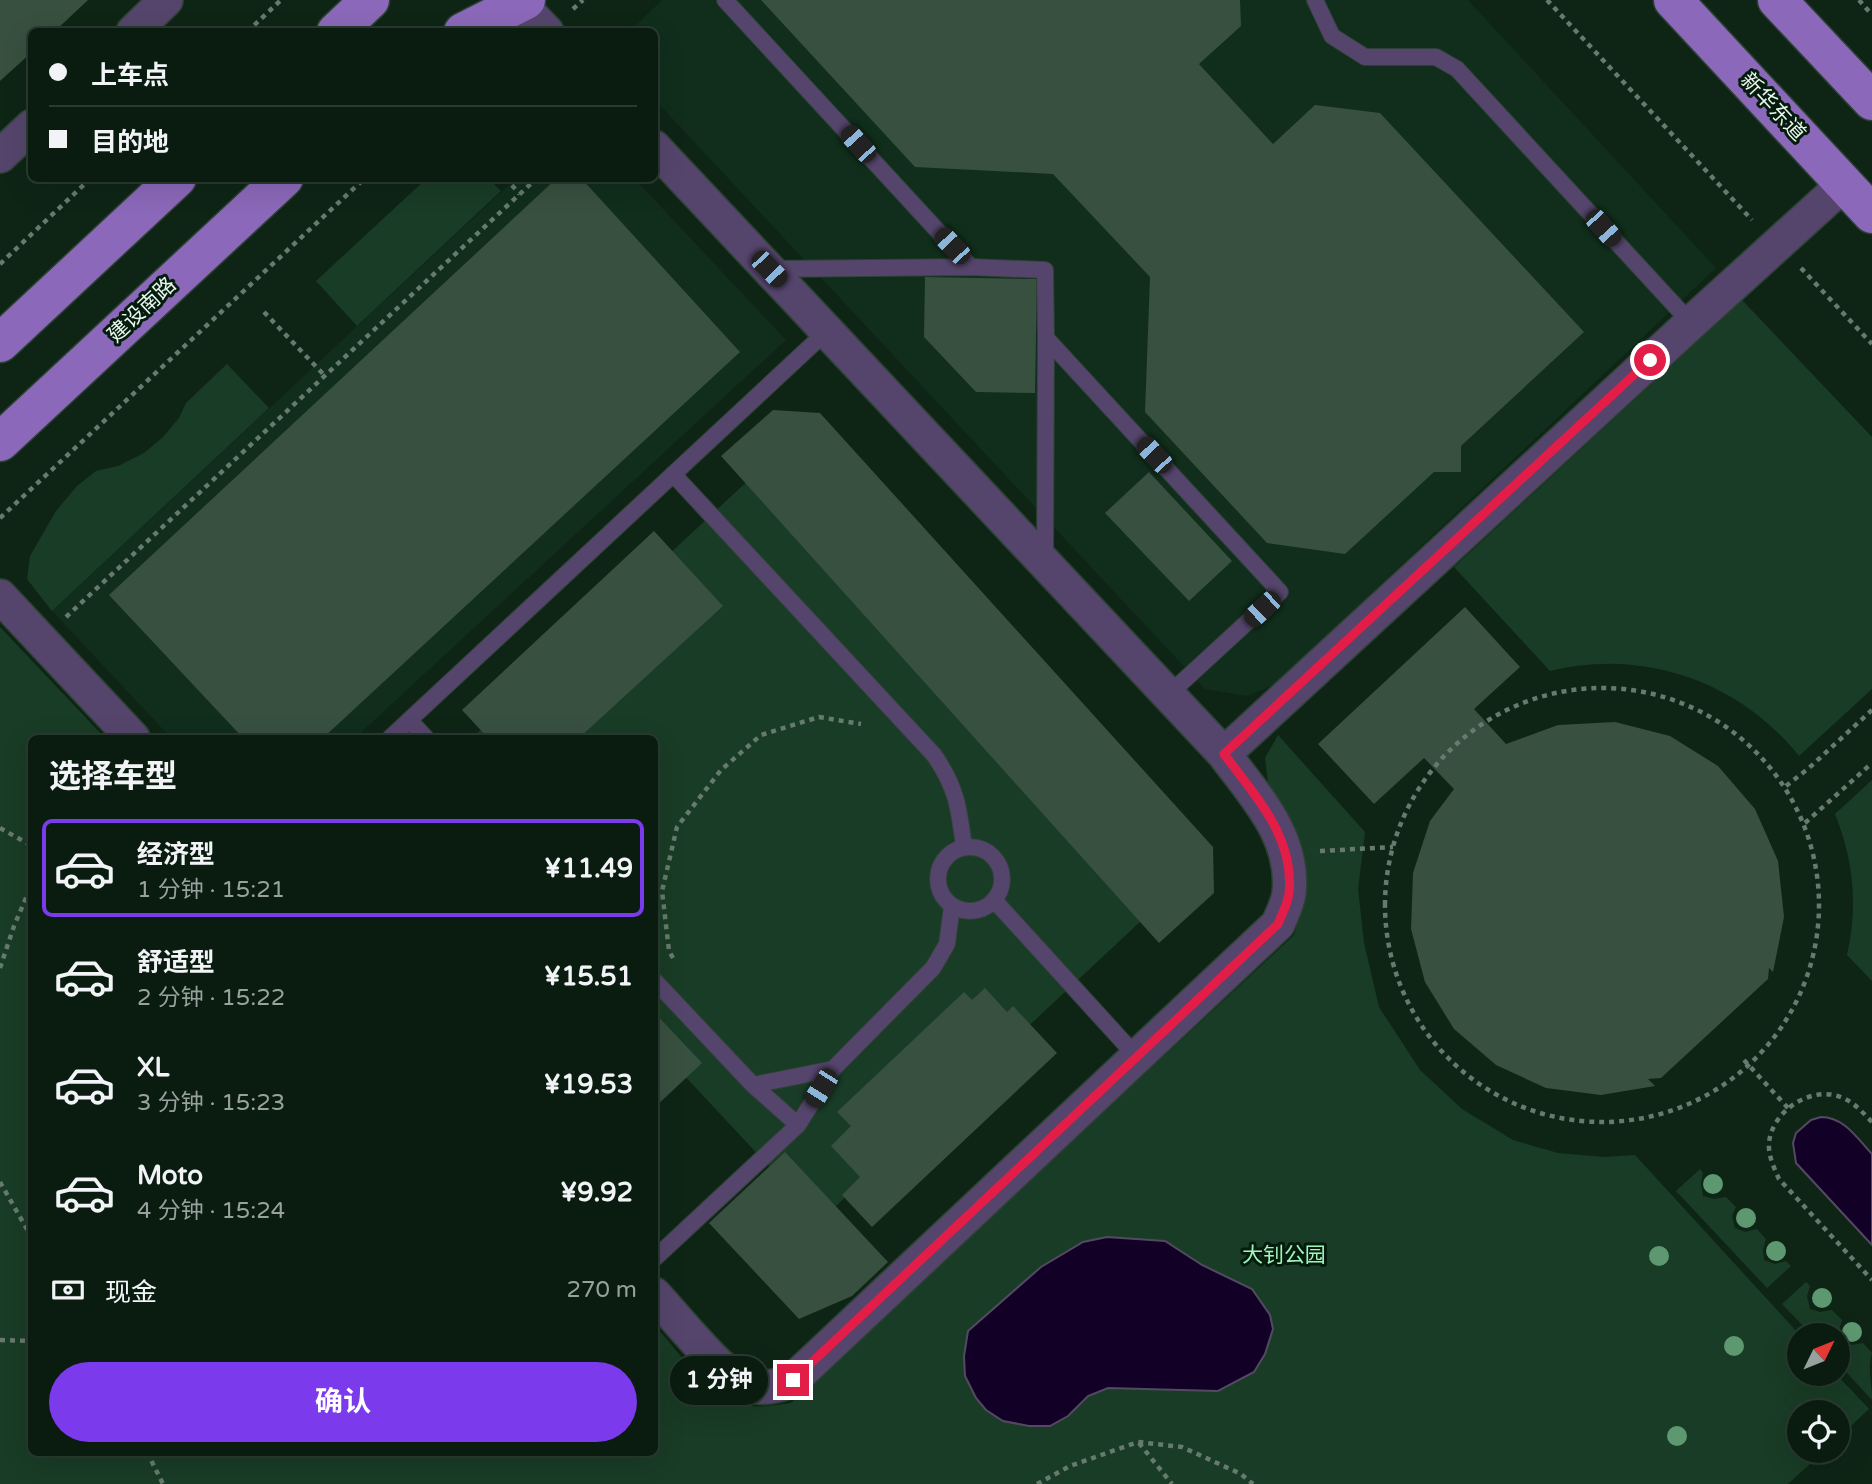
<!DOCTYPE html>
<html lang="zh">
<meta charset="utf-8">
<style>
:root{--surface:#0a1c10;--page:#132519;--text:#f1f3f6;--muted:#99a19f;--line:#2a3a30;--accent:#7c3aed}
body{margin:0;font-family:"Varela Round","Noto Sans SC",sans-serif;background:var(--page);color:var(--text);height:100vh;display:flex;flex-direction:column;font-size:26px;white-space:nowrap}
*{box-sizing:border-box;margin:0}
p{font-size:23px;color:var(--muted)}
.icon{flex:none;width:38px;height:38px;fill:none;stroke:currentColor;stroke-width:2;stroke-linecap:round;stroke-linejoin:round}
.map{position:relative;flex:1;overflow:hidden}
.side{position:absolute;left:28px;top:735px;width:630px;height:721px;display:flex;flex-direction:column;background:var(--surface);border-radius:10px;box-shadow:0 7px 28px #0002,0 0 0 2px var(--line)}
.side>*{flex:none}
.guide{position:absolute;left:28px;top:28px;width:630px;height:154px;border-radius:10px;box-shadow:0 7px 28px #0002,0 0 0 2px var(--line);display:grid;align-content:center;height:154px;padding:0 21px;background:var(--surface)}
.needle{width:46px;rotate:47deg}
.tools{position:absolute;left:1787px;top:1323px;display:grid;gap:14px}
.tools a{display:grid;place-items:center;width:63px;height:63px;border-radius:50%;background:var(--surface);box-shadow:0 7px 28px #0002,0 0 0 2px var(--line);font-size:35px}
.end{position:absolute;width:32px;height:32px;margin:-16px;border:9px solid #e11d48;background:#fff;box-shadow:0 0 0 4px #fff}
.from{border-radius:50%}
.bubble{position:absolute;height:49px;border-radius:24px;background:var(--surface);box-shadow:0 7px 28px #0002,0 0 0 2px var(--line);font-size:23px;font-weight:700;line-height:49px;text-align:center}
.car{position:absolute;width:21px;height:42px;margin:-21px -10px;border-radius:9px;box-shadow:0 0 5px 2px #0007;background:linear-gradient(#222 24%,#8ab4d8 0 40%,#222 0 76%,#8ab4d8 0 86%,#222 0)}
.guide b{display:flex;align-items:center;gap:24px;height:66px;font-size:26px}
.guide b+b{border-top:2px solid var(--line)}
.guide i{width:18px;height:18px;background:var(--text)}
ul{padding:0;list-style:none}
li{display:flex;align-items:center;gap:21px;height:98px;margin:0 14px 10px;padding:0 7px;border:4px solid transparent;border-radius:10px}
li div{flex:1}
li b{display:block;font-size:26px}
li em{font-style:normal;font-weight:700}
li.current{border-color:var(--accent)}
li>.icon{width:63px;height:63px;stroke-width:1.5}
h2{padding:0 21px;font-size:32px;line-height:84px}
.pay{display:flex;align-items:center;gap:18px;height:77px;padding:0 21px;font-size:26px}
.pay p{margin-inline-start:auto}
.action{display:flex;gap:14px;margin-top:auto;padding:14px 21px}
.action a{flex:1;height:80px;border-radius:42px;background:var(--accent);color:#fff;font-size:28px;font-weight:700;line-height:80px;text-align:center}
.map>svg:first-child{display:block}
.built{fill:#102e1b}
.green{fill:#193c26}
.water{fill:#130027;stroke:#534a62;stroke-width:2}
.building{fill:#38503f}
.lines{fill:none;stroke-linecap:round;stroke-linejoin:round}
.lane-casing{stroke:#2d4234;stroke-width:18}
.street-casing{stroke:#2d4234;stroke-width:36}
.primary-casing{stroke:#2d4234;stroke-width:41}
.path{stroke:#667a6d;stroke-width:4.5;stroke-dasharray:5 5;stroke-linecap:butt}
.lane{stroke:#55456c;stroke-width:16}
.street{stroke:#55456c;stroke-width:33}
.primary{stroke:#8b68b9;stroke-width:38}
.tree{fill:#5e9871}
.route{stroke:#e11d48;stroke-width:9}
.labels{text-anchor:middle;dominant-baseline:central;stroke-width:6;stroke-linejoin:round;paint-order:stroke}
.street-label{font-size:21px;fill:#e9f7ed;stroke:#051b0d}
.park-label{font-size:21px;fill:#9ff6bb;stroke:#051b0d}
</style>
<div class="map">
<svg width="1872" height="1484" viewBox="0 0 1872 1484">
<rect width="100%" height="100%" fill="#0e2516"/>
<path class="built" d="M662 0H1468L1716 268 1274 685 1247 696 1205 689 655 100 654 32H629Z
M515 179H635L786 340 355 738H171L52 611Z"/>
<path class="green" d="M426 179H489L501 191 357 326 316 281Z
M1742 300 1872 437V689L1799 756C1739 681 1643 648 1550 671L1454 567Z
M227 364 269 408 52 611 27 579 30 556 56 511 77 486 96 471 118 466 144 453 163 437 179 418 186 403Z
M754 475 1157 906 820 1221 655 1044 654 738H472Z
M0 627 105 738H32V1452H654L655 1326C678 1351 707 1394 741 1404 757 1409 774 1405 791 1403L1294 935 1307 890 1301 843 1269 790 1265 758 1278 735 1365 832 1358 889 1364 943 1379 1007 1420 1070 1462 1109 1513 1140 1558 1153 1604 1157 1635 1155 1800 1335 1799 1374H1836L1869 1409 1838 1438V1412H1799V1451H1824L1788 1484H0Z
M1872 780V981L1847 955C1858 906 1854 861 1835 814Z
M1700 1169 1703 1173 1701 1183 1703 1196 1714 1199 1726 1197 1736 1207 1732 1216 1735 1228 1745 1232 1757 1229 1766 1239 1763 1250 1764 1260 1775 1264 1786 1261 1791 1266 1767 1288 1676 1191Z
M1806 1282 1810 1286 1807 1296 1810 1309 1820 1312 1832 1310 1842 1320 1839 1330 1842 1341 1852 1345 1863 1343 1872 1353C1867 1368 1872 1383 1872 1400L1838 1363V1335H1812L1782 1304Z"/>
<path class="water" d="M1821 1117C1844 1117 1857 1138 1872 1154V1245L1796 1163 1793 1143 1796 1133 1811 1120Z
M1107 1237 1165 1241 1202 1265 1252 1289 1270 1315 1273 1329 1265 1354 1254 1372 1218 1391 1108 1388 1088 1396 1068 1416 1050 1426H1029L1003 1421 986 1410 976 1398 965 1376 964 1356 968 1331 1041 1267 1083 1242Z"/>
<path class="building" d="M0 0H88L54 32H32V52L0 81Z
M761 0H1240L1241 26 1199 64 1273 144 1315 105 1380 113 1584 332 1461 446V472H1434L1345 554 1267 543 1145 412 1150 277 1053 174 915 167Z
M557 178H581L740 352 323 738H243L109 595Z
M925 277 1037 279 1035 393 976 392 924 337Z
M773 410 820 413 1213 847 1214 893 1159 943 721 456Z
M1149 472 1232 561 1189 601 1105 513Z
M654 531 723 606 579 738H488L462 710Z
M1465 607 1520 667 1474 709 1506 744 1558 725 1615 722 1670 736 1718 766 1755 809 1778 861 1784 917 1773 972 1769 968 1768 979 1661 1078 1648 1079 1655 1086 1601 1095 1546 1088 1496 1065 1454 1029 1425 982 1411 929 1413 873 1430 821 1454 789 1424 758 1374 804 1318 744Z
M985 988 1007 1012 1013 1006 1057 1053 872 1227 842 1195 860 1177 831 1146 851 1126 837 1112 964 992 972 1000Z
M654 1012 702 1063 654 1108Z
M785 1152 888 1262 852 1296 799 1319 709 1223Z"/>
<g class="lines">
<g class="lane-casing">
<path id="lane" d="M725 0 971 267 1045 270 1046 338 1280 592 1168 695
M1315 0 1332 36 1365 57H1436L1457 69 1691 323
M770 269 971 267
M673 474 934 755C957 788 959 809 964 847
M1045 560 1046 338
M409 720 426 738
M390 738 827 331
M938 879a32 32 0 1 1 64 0a32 32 0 1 1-64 0Z
M994 900 1137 1057
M654 980 753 1085 798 1125 833 1069 933 968 947 944 952 906
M753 1085 833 1069
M654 1259 798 1125"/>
</g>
<g class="street-casing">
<path id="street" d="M520 4 547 32
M133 32 166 0
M654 147 1224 754
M0 156 32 126
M0 596 133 738
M654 1294C674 1315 721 1375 745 1384 761 1391 778 1386 793 1380L1278 924C1282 914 1288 903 1289 893 1295 837 1255 796 1224 754L1691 323 1844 184"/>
</g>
<g class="primary-casing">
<path id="primary" d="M1673 0 1872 214
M1777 0 1872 101
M336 32 370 0
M463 32 526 0
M0 343 177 178
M0 442 284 178"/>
</g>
<path class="path" d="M1547 0 1752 220
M1859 0 1872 15
M573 9 583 0
M247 32 281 0
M505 178 520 194
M0 264 91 178
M1801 268 1872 344
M264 312 325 376
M0 518 365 178
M66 617 537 178
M1385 905a217 217 0 1 1 434 0a217 217 0 1 1-434 0Z
M1786 786 1809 768 1872 710
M1805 823 1872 763
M0 828 32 846
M1320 851 1393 847
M673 958 669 951 662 891 677 827 721 770 761 735 819 717 861 724
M0 968 14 926 32 884
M1744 1060 1788 1108
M1872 1122C1863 1113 1855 1103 1843 1098 1813 1084 1772 1110 1769 1143 1768 1155 1774 1168 1779 1179L1872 1280
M0 1182 32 1238
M0 1340 32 1341
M1139 1443 1172 1484
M147 1452 163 1484
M1037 1484 1070 1466 1138 1442 1182 1447 1241 1474 1253 1484"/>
<use href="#lane" class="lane"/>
<use href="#street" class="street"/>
<use href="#primary" class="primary"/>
</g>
<g class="tree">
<circle cx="1713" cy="1184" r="10"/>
<circle cx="1746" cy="1218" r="10"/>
<circle cx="1776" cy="1251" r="10"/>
<circle cx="1659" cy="1256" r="10"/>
<circle cx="1822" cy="1298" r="10"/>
<circle cx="1852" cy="1332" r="10"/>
<circle cx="1734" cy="1346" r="10"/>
<circle cx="1677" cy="1436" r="10"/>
</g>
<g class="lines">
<path class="route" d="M793 1380 1278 924C1282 914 1288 903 1289 893 1295 837 1255 796 1224 754L1650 360"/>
</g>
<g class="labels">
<g class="street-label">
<text transform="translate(1773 107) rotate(47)">新华东道</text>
<text transform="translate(142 310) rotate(-43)">建设南路</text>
</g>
<g class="park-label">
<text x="1284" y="1255">大钊公园</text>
</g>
</g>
</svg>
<div class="tools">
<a><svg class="needle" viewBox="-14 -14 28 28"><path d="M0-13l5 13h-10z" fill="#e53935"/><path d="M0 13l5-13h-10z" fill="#99a19f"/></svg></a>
<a><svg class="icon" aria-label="locate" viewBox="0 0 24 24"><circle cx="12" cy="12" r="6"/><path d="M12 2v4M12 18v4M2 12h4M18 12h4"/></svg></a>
</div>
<i class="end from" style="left:1650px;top:360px"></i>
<i class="end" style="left:793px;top:1380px"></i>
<div class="bubble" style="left:670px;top:1356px;width:98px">1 分钟</div>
<i class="car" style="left:858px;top:144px;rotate:318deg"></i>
<i class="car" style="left:1603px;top:228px;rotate:138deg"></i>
<i class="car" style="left:952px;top:246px;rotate:317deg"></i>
<i class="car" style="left:769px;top:269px;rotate:136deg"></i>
<i class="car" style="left:1154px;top:455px;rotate:317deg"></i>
<i class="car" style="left:1262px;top:609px;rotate:227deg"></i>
<i class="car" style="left:821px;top:1088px;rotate:212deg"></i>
<div class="guide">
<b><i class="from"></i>上车点</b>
<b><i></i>目的地</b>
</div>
<section class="side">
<h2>选择车型</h2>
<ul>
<li class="current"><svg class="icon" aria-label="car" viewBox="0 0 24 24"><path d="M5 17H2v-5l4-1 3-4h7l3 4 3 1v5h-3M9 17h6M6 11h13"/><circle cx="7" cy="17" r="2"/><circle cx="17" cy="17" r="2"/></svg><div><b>经济型</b><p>1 分钟 · 15:21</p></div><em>¥11.49</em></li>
<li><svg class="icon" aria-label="car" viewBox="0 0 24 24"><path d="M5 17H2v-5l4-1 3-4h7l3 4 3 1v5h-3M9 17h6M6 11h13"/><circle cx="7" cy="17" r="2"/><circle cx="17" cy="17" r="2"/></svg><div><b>舒适型</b><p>2 分钟 · 15:22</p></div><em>¥15.51</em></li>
<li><svg class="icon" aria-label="car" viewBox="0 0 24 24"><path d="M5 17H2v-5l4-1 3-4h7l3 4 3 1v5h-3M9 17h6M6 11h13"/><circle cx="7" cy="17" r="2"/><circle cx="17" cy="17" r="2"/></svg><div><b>XL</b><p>3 分钟 · 15:23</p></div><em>¥19.53</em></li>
<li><svg class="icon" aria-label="car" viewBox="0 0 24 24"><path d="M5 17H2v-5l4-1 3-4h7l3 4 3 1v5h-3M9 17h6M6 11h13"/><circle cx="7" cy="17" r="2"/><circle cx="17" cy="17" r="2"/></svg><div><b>Moto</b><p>4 分钟 · 15:24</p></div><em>¥9.92</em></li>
</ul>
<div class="pay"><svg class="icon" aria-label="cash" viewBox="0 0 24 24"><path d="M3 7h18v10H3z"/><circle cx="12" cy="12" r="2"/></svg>现金<p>270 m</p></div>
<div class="action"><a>确认</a></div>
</section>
</div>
